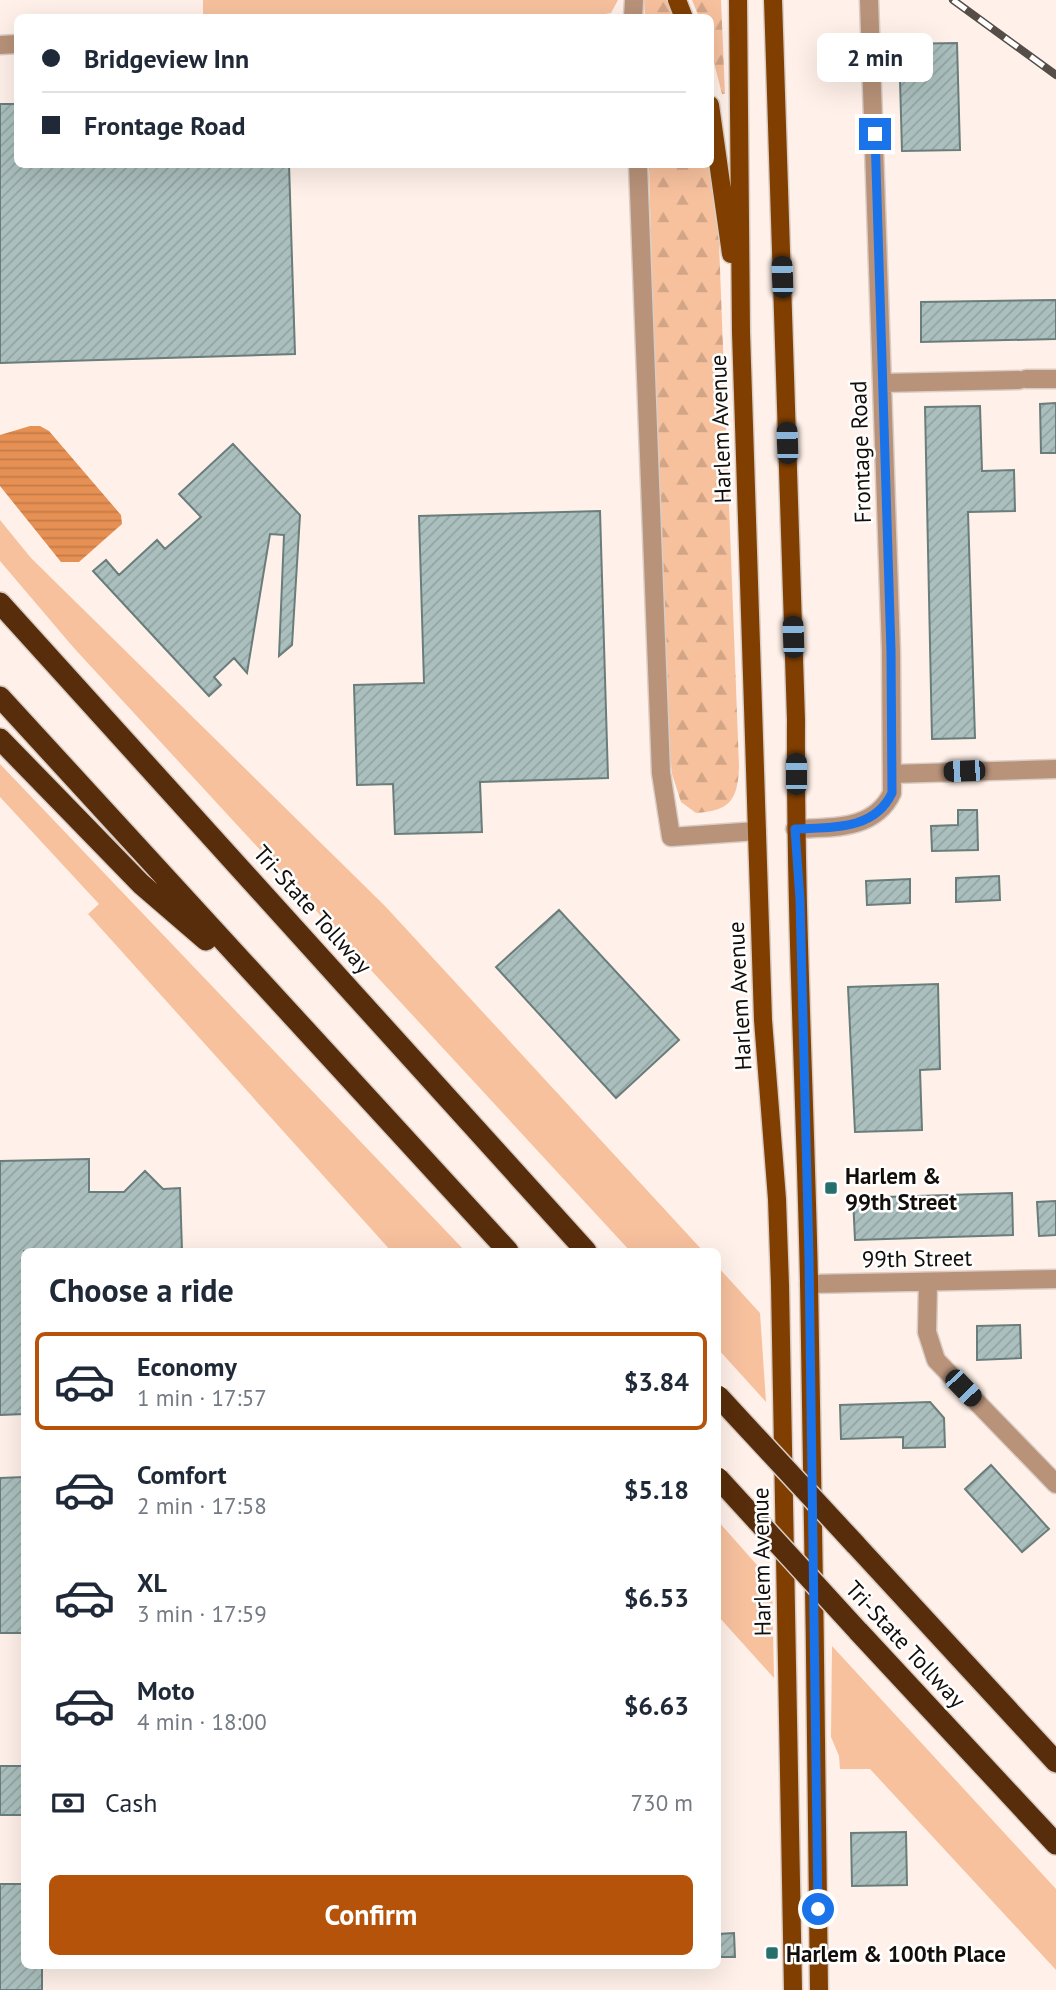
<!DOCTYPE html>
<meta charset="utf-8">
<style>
:root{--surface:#fff;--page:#f2f2f3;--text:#1f2937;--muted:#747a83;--line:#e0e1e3;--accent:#b45309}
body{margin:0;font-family:"PT Sans",sans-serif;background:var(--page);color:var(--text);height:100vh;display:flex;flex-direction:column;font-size:26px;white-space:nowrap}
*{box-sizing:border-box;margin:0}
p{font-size:23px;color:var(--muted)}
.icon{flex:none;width:38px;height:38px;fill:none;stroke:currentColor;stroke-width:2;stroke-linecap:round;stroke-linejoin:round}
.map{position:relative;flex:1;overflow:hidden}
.details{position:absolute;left:21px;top:1248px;width:700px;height:721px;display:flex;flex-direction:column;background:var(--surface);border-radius:10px;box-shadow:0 7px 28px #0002}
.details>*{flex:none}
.hud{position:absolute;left:14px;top:14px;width:700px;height:154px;border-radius:10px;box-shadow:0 7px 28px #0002;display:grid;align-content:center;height:154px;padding:0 28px;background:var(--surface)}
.end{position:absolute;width:32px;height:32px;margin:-16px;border:9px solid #1a73e8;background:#fff;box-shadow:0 0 0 4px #fff}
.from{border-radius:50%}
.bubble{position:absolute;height:49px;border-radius:10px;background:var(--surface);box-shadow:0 7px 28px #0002;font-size:23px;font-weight:700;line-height:49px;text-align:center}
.car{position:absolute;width:21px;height:42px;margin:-21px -10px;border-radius:9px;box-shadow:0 0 5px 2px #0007;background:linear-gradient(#222 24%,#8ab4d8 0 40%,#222 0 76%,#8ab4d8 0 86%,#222 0)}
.hud b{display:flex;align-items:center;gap:24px;height:66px;font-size:26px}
.hud b+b{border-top:2px solid var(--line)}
.hud i{width:18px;height:18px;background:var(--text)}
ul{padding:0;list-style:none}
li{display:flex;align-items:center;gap:21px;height:98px;margin:0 14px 10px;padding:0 14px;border:4px solid transparent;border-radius:10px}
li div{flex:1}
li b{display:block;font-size:26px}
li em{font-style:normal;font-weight:700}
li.current{border-color:var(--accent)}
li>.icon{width:63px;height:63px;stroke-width:1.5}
h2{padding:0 28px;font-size:32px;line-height:84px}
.pay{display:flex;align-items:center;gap:18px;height:77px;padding:0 28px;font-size:26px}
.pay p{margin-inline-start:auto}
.primary-button{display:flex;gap:14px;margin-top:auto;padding:14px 28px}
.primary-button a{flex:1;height:80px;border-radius:10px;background:var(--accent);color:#fff;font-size:28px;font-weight:700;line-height:80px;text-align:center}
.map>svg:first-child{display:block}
.green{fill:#f7c19e}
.forest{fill:url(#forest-firs)}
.water{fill:url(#water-rules)}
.building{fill:url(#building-hatch);stroke:#697d7b;stroke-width:2}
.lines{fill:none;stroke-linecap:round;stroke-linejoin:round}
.street-casing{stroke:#d9cdc5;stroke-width:21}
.primary-casing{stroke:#d9cdc5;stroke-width:21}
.highway-casing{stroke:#d9cdc5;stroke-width:24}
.street{stroke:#b89279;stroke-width:18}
.primary{stroke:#803f01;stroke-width:18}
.highway{stroke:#582d0b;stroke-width:21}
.rail-casing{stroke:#554d48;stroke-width:8}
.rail{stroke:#fff;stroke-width:5;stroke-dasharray:16;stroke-linecap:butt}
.highway-bridge-casing{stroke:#d9cdc5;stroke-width:24;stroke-linecap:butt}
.highway-bridge{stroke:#582d0b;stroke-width:21}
.route{stroke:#1a73e8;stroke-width:9}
.poi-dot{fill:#26706c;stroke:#fff;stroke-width:2.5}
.labels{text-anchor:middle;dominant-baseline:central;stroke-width:5;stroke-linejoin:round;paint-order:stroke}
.street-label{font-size:23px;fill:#130e0a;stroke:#fff}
.poi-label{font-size:23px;font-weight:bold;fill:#130e0a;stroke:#fff;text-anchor:start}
</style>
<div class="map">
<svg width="1056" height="1990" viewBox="0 0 1056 1990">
<defs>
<pattern id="forest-firs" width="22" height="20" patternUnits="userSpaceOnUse" patternTransform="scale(1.75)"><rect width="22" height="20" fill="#f7c19e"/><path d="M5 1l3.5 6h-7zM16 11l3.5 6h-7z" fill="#d3a587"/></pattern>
<pattern id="water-rules" width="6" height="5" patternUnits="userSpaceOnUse" patternTransform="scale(1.75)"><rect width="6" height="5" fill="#e69054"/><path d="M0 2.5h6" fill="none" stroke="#c47b48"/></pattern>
<pattern id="building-hatch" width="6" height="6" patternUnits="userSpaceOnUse" patternTransform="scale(1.75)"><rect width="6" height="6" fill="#abc0be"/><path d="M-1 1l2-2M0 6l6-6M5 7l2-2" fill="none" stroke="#92a4a2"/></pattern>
</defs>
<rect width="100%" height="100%" fill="#fff1e9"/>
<path class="green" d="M203 0H618L611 13 592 16 203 18Z
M0 520 31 558 385 906 703 1251H630L73 647 0 561Z
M0 764 465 1251H391L88 914 99 904 0 797Z
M718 1267 760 1313 766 1402 718 1349Z
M718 1521 772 1582 774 1678 718 1616Z
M832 1646 1056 1889V1970L870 1769H840L839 1756 831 1737Z"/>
<path class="forest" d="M644 0H669L677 17H645Z
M692 0H721L725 94H722L711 51 710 18 699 17Z
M716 164 739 766C738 800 730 811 696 813L681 802 672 774 662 665 649 165Z"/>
<path class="water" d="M30 426H40L49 431 121 515 122 524 79 562H61L0 486V435Z"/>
<path class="building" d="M957 43 960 150 902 151 899 44Z
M0 104H18V164H289L295 354 0 363Z
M1056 300V339L921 342V302Z
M1056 403V453H1041L1040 404Z
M980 406 982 471 1014 470 1015 511 968 512 975 738 932 739 925 407Z
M233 444 300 515 292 645 279 656 284 535 270 534 247 673 234 658 214 677 221 685 209 696 93 571 106 560 119 575 157 540 165 549 201 517 179 494Z
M600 511 608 778 480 782 482 832 395 834 393 784 357 785 354 685 424 683 419 516Z
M958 810H977L978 850 932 851 931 826 958 825Z
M999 876 1000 900 956 902V878Z
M910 879V903L867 905 866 881Z
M559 910 679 1040 616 1098 496 967Z
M938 984 940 1069 920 1070 922 1130 855 1132 848 987Z
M89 1159V1192H124L145 1171 163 1189 180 1188 182 1251H24V1414L0 1415V1161Z
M1012 1193 1013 1235 855 1240 853 1198Z
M1056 1201V1235L1039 1236 1037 1202Z
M1020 1325 1021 1358 977 1360V1326Z
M930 1402 944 1418 945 1447 903 1448V1437L841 1439 840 1405Z
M991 1465 1049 1529 1022 1552 965 1489Z
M24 1477V1633H0V1478Z
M0 1766H24V1815H0Z
M906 1832 907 1885 852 1886 851 1833Z
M0 1884H24V1965H42V1990H0Z
M734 1933 735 1957H718V1934Z"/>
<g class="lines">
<g class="street-casing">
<path id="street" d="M633 18 634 0
M0 45 18 44
M638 164 661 773 671 837 757 831
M1026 379H1056
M882 383 1019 380
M892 774 1056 769
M795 829C831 827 874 831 892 793L891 651 869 0
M928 1283 927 1332 936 1360 1056 1484
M809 1284 1056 1279"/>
</g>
<g class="primary-casing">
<path id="primary" d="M677 0 684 18
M738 0 741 332 763 1020 777 1199 780 1285 793 1990
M773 0 796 720C795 907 805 1094 809 1281 814 1517 816 1754 819 1990
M710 105 731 254"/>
</g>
<g class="highway-casing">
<path id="highway" d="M0 603 586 1251
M0 697 508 1251
M0 739 141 884 206 940
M855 1544 1056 1762
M858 1631 1056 1844"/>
</g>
<use href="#street" class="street"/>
<use href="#primary" class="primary"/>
<use href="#highway" class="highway"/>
<g class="rail-casing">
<path id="rail" d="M953 0 1056 75"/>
</g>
<use href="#rail" class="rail"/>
<g class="highway-bridge-casing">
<path id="highway-bridge" d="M718 1396 855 1544
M718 1478 858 1631"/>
</g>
<use href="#highway-bridge" class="highway-bridge"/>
</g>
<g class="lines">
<path class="route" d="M818 1909 809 1258 800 900 795 829C831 827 874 831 892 793L891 651 875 134"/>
</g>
<g class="poi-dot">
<rect x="824" y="1181" width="14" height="14" rx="3.5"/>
<rect x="765" y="1946" width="14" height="14" rx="3.5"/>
</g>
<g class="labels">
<g class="street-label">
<text transform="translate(720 429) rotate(-92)">Harlem Avenue</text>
<text transform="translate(860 452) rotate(-92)">Frontage Road</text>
<text transform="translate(313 909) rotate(48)">Tri-State Tollway</text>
<text transform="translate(739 996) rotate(-93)">Harlem Avenue</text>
<text transform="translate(917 1258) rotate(-1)">99th Street</text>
<text transform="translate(761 1562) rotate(-91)">Harlem Avenue</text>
<text transform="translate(906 1644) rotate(47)">Tri-State Tollway</text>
</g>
<g class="poi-label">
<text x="845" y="1175">Harlem &amp;<tspan x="845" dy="26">99th Street</tspan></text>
<text x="786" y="1953">Harlem &amp; 100th Place</text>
</g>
</g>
</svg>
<i class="end from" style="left:818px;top:1909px"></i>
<i class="end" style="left:875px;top:134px"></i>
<div class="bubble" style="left:817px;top:33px;width:116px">2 min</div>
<i class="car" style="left:782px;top:277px;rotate:358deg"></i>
<i class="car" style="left:787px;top:443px;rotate:358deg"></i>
<i class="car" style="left:793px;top:637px;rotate:358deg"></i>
<i class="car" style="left:964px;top:771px;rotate:268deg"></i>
<i class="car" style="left:796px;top:774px;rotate:0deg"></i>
<i class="car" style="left:963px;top:1388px;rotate:136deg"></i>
<div class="hud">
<b><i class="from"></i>Bridgeview Inn</b>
<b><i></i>Frontage Road</b>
</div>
<section class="details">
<h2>Choose a ride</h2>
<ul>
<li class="current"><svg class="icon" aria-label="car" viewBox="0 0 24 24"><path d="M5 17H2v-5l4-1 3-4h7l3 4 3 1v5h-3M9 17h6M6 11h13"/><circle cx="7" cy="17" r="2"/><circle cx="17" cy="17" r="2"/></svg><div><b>Economy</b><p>1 min · 17:57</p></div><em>$3.84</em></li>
<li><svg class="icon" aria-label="car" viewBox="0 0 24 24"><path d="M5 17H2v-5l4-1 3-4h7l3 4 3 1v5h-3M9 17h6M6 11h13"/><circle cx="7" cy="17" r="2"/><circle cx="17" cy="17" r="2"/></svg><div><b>Comfort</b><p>2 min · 17:58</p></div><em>$5.18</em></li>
<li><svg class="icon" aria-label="car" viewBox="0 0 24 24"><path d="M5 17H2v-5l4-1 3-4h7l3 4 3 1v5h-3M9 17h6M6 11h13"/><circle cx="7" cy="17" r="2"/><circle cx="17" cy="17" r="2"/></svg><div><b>XL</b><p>3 min · 17:59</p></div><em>$6.53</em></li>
<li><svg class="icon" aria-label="car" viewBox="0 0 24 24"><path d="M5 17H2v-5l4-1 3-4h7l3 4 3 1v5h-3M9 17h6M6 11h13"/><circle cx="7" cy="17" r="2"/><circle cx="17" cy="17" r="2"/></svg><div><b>Moto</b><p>4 min · 18:00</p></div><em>$6.63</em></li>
</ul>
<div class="pay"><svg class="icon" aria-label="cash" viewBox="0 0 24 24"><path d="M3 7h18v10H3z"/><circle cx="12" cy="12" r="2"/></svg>Cash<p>730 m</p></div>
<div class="primary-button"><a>Confirm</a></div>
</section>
</div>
